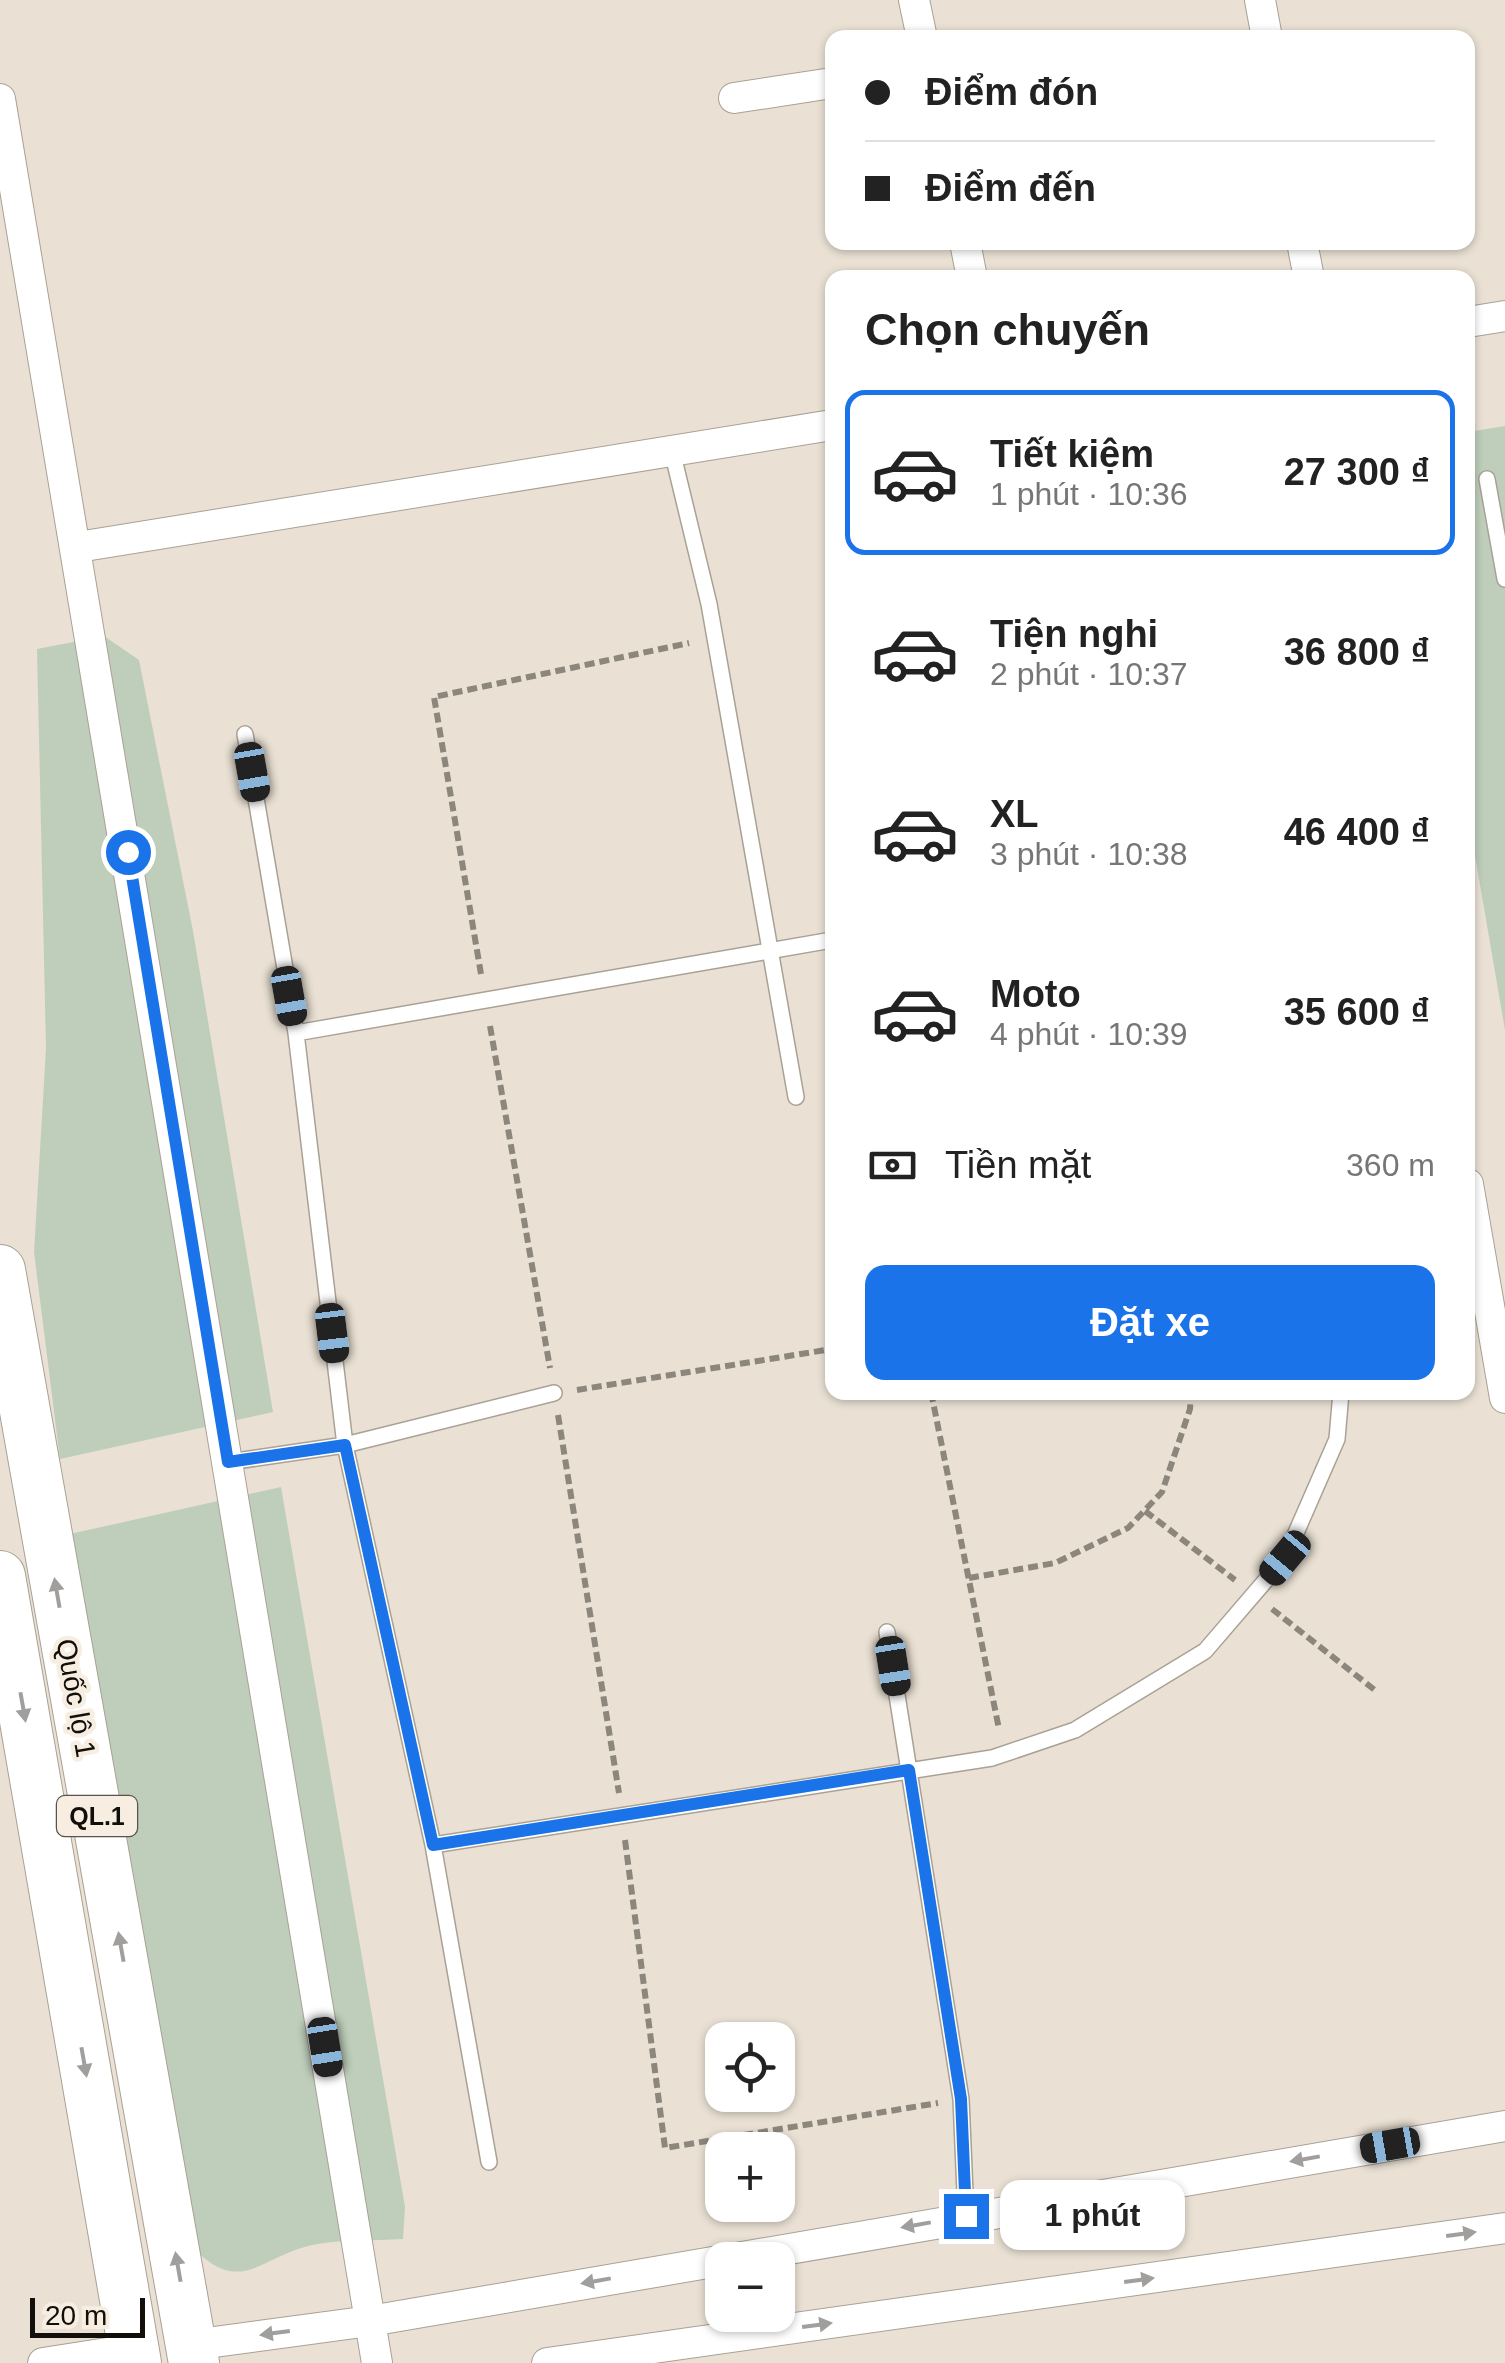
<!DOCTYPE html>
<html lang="vi">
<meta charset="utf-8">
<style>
:root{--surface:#fff;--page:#f2f2f2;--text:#222;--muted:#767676;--line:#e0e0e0;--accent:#1a73e8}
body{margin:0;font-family:Arial,sans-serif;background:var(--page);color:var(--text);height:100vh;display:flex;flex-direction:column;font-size:38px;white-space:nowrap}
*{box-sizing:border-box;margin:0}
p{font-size:32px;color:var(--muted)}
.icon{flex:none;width:55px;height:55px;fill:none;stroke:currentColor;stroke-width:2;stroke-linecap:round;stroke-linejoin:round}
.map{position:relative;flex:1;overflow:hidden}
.drawer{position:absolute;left:825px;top:270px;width:650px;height:1130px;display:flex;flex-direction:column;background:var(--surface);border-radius:20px;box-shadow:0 2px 8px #0004}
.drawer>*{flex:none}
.hud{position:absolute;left:825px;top:30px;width:650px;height:220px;border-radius:20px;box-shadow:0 2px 8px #0004;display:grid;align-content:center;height:220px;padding:0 40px;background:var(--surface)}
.fabs{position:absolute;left:705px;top:2022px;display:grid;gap:20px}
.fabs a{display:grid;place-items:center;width:90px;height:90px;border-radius:20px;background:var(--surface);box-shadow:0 2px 8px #0004;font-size:50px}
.scale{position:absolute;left:30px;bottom:25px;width:115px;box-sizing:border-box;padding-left:10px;border:5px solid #120f0b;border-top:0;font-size:28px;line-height:35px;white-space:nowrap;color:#120f0b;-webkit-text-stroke:8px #f7eee1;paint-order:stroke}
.end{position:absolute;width:45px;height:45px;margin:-22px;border:12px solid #1a73e8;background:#fff;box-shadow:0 0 0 5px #fff}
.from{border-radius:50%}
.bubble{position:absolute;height:70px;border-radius:20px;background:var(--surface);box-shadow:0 2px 8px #0004;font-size:32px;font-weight:700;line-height:70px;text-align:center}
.car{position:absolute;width:30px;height:60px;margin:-30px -15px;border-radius:12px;box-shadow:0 0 8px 2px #0007;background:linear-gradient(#222 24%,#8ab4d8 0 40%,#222 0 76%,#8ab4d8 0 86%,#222 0)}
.hud b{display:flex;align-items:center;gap:35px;height:95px;font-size:38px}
.hud b+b{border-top:2px solid var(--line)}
.hud i{width:25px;height:25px;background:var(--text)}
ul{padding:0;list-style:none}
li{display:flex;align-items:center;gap:30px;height:165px;margin:0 20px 15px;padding:0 20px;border:5px solid transparent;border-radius:20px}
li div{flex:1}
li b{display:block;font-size:38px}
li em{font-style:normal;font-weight:700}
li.active{border-color:var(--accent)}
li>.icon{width:90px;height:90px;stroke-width:1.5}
h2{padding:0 40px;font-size:45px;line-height:120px}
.pay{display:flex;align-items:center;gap:25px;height:110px;padding:0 40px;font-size:38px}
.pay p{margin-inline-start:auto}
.primary-button{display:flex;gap:20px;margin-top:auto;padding:20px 40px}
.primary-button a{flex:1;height:115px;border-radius:20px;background:var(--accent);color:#fff;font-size:40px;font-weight:700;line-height:115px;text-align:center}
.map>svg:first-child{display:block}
.green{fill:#beceba}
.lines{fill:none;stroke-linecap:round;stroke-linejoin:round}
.service-casing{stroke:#a9a195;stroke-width:18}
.minor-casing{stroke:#a9a195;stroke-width:32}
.trunk-casing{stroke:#a9a195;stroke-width:52}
.path{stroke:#8c867d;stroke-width:6;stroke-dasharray:10 5;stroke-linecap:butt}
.service{stroke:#fff;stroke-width:15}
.minor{stroke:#fff;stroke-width:30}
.trunk{stroke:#fff;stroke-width:50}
.oneway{fill:#a09f9d}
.route{stroke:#1a73e8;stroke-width:12}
.labels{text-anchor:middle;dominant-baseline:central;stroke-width:9;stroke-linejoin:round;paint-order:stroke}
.shield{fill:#f7eee1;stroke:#57524b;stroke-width:2.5}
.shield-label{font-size:25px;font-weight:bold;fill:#120f0b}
.street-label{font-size:28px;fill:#120f0b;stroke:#f7eee1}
</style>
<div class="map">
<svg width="1505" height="2363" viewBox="0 0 1505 2363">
<rect width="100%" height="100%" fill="#eae1d4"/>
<path class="green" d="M1505 426V1030L1468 815V432Z
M104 636 139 660 193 931 273 1412 60 1459 34 1252 46 1048 37 649Z
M281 1487 405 2207 403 2239C375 2241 345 2239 317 2244 257 2255 241 2303 185 2239L70 1534Z"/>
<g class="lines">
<g class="service-casing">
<path id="service" d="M672 451 709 604 796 1097
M1487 479 1505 579
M245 734 296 1033 345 1445 433 1845 992 1758 1075 1730 1205 1651 1285 1558 1337 1439 1341 1392
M296 1033 832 940
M229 1462 345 1445 554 1393
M887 1632 961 2099 966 2216
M433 1845 489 2162"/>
</g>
<g class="minor-casing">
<path id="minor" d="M914 0 922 38
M1260 0 1267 38
M734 98 832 83
M0 99 377 2363
M965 242 972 278
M1302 242 1309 278
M1468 322 1505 316
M78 547 832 425
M1468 1184 1505 1398
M192 2345 370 2321 1505 2126
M43 2363 133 2349
M547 2363 1505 2228"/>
</g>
<g class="trunk-casing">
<path id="trunk" d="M0 1270 194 2363
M0 1576 136 2363"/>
</g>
<path class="path" d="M481 974 434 697 689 643
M490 1026 550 1368
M577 1390 832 1349
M931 1392 999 1729
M558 1415 619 1793
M1145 1511 1235 1580
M969 1578 1055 1563 1128 1528 1162 1492 1190 1409 1191 1392
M1272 1609 1376 1691
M625 1840 665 2148 938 2103"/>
<use href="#service" class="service"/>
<use href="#minor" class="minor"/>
<use href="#trunk" class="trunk"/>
</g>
<defs><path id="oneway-solid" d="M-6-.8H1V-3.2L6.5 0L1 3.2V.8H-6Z" transform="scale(2.5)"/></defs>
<g class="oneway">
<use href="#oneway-solid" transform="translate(57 1593) rotate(-100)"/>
<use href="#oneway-solid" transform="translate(23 1707) rotate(80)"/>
<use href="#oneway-solid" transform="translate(121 1947) rotate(-100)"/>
<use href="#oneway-solid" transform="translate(84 2062) rotate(80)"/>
<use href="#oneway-solid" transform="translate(1305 2159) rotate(170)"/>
<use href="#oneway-solid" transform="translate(916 2225) rotate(170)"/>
<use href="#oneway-solid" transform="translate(1461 2234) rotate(-8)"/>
<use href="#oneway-solid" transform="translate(178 2267) rotate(-100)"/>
<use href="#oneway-solid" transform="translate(1139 2280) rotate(-8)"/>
<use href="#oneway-solid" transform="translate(596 2281) rotate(170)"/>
<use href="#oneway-solid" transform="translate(817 2325) rotate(-8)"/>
<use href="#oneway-solid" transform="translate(275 2333) rotate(172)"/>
</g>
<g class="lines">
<path class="route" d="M128 852 228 1462 345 1445 433 1845 909 1770 961 2099 966 2216"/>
</g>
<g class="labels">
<rect class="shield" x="57" y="1796" width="80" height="40" rx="8"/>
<g class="shield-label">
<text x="97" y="1816">QL.1</text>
</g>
<g class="street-label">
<text transform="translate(76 1698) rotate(80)">Quốc lộ 1</text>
</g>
</g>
</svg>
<div class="fabs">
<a><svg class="icon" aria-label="locate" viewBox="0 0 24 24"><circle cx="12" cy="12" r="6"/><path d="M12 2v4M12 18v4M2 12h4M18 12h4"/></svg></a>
<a>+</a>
<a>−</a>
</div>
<div class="scale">20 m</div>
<i class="end from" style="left:128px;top:852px"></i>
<i class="end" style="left:966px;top:2216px"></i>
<div class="bubble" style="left:1000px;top:2180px;width:185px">1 phút</div>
<i class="car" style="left:252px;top:772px;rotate:170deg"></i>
<i class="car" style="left:289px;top:996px;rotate:170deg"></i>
<i class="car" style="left:332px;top:1333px;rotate:173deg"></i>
<i class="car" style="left:1285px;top:1558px;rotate:220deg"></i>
<i class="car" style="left:893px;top:1666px;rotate:171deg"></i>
<i class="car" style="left:325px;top:2047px;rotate:171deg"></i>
<i class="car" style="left:1390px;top:2145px;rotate:260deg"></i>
<div class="hud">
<b><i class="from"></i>Điểm đón</b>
<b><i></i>Điểm đến</b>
</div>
<section class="drawer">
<h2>Chọn chuyến</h2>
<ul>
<li class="active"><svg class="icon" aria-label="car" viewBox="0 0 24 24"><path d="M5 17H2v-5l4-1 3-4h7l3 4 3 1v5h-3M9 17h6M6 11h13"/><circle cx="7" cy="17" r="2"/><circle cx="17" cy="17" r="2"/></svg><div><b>Tiết kiệm</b><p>1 phút · 10:36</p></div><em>27 300 ₫</em></li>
<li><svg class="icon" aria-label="car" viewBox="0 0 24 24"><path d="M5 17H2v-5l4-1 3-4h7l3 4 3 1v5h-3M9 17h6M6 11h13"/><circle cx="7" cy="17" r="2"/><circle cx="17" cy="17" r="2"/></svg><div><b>Tiện nghi</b><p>2 phút · 10:37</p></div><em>36 800 ₫</em></li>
<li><svg class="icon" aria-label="car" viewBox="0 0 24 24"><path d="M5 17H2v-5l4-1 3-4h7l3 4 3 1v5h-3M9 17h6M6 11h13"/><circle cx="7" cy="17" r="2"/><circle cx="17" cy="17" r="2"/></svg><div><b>XL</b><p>3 phút · 10:38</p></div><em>46 400 ₫</em></li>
<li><svg class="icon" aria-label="car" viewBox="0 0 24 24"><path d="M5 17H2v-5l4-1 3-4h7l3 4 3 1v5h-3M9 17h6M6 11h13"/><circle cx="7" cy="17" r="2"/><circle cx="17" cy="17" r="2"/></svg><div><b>Moto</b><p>4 phút · 10:39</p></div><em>35 600 ₫</em></li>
</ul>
<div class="pay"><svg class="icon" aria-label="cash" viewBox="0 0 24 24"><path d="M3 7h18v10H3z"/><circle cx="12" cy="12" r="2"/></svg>Tiền mặt<p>360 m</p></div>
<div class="primary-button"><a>Đặt xe</a></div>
</section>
</div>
